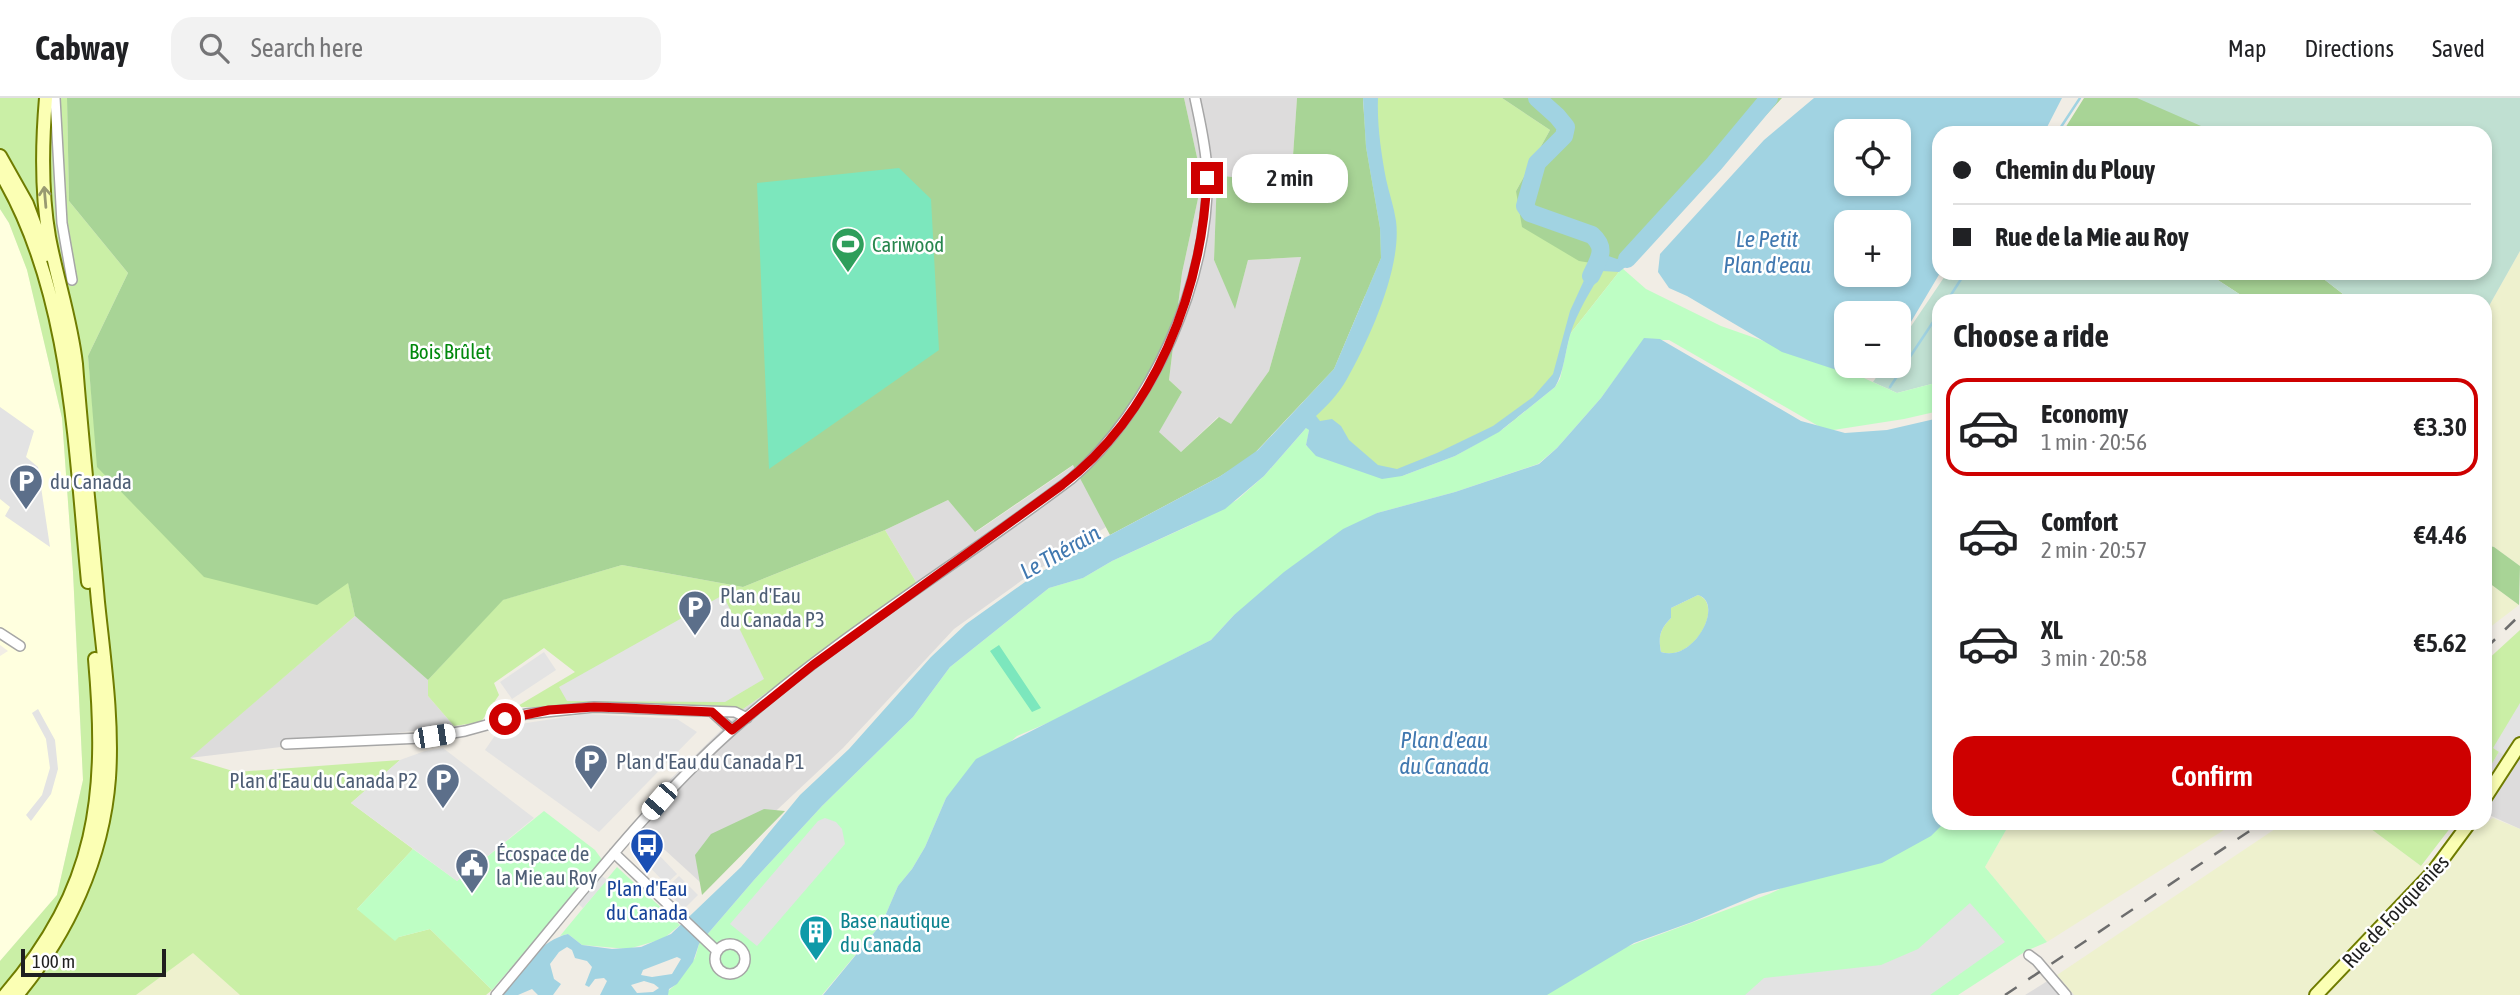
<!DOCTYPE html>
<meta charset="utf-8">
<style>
:root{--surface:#fff;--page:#f2f2f2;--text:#202124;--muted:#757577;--line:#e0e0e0;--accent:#ce0000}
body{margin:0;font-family:"Asap Condensed",sans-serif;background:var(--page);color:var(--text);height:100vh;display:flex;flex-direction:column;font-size:26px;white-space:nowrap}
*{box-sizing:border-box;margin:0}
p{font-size:23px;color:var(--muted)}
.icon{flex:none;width:38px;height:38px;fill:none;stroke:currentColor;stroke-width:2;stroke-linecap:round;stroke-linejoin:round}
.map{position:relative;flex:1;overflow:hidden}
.details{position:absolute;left:1932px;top:196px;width:560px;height:536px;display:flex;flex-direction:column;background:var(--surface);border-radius:21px;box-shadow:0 4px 10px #0003}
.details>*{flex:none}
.hud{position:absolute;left:1932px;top:28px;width:560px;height:154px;border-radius:21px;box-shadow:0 4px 10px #0003;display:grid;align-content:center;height:154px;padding:0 21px;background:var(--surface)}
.fabs{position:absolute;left:1834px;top:21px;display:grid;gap:14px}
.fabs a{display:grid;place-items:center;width:77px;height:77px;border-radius:14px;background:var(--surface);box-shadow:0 4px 10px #0003;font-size:35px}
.scale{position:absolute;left:21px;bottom:18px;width:145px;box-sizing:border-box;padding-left:7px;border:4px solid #1f1f1f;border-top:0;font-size:19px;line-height:24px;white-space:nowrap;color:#1f1f1f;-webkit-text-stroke:5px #fff;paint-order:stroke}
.end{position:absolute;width:32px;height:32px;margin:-16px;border:9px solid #ce0000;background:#fff;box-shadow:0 0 0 4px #fff}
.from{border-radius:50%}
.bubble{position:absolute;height:49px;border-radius:21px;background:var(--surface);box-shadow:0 4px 10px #0003;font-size:23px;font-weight:600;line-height:49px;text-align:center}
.car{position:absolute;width:21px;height:42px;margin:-21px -10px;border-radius:9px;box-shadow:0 0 5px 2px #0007;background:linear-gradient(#fff 24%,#345 0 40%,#fff 0 76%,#345 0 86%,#fff 0)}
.hud b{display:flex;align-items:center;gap:24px;height:66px;font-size:26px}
.hud b+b{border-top:2px solid var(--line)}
.hud i{width:18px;height:18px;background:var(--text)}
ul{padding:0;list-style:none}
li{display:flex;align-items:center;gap:21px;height:98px;margin:0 14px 10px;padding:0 7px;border:4px solid transparent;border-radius:21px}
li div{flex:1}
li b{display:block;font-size:26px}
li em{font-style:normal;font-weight:600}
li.active{border-color:var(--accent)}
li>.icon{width:63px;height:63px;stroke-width:1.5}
h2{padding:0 21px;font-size:32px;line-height:84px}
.cta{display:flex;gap:14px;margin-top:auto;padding:14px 21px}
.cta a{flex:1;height:80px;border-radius:21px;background:var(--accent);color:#fff;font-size:28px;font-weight:600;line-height:80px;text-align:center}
header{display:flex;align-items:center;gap:42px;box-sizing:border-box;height:98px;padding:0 35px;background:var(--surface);border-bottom:2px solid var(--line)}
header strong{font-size:33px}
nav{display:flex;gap:38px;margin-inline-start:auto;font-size:24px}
.search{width:490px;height:63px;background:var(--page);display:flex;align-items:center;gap:18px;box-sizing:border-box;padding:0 24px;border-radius:21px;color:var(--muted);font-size:26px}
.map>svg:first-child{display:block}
.residential{fill:#dddcdc}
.education{fill:#ffffdf}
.farmland{fill:#eef1ce}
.grass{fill:#caefa6}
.forest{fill:#a8d496}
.wetland{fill:#c0e0d2}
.park{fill:#befec4}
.pitch{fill:#7ce7bd}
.parking{fill:#e3e3e3}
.water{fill:#a1d3e2;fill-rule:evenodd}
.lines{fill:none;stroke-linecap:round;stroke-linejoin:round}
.stream{stroke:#a1d3e2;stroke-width:2.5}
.river{stroke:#a1d3e2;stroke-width:18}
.street-casing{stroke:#a6a6a6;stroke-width:12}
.secondary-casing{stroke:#6f7c00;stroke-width:16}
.street{stroke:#fff;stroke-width:9}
.secondary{stroke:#fbffb4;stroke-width:12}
.rail{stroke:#6d6d6d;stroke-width:2.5;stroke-dasharray:14 14;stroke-linecap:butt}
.oneway{stroke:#989a71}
.route{stroke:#ce0000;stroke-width:9}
.labels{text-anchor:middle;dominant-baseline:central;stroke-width:5;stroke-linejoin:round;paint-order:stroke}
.leisure-label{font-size:21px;fill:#27864d;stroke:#fff;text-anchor:start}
.park-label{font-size:21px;fill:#02890d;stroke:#fff}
.service-label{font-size:21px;fill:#4e5e75;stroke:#fff;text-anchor:start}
.transit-label{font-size:21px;fill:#164399;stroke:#fff}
.street-label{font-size:21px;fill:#1f1f1f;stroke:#fff}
.culture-label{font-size:21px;fill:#0d838f;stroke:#fff;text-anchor:start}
.water-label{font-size:23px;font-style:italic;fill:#4078b0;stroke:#fff}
</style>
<header>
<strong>Cabway</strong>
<div class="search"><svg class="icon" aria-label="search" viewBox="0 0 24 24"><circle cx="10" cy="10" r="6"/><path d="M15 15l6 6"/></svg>Search here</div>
<nav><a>Map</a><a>Directions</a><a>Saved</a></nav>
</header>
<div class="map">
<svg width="2520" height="897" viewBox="0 0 2520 897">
<rect width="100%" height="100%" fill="#f1ede5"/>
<path class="residential" d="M1184 0H1297L1291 87 1217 77 1214 162 1235 209 1248 162 1301 159 1269 273 1231 327 1218 319 1181 354 1158 334 1182 294 1169 282 1182 175 1202 82Z
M1074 367 1106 429 1028 478 954 531 843 650 700 784 643 732 652 699 743 611 919 489 885 432 948 402 976 434Z
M355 518 428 582V598L454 628 189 660Z
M2520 617V731L2485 715V678Z
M2057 877 2074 897H2025Z"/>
<path class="education" d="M0 111 9 125 27 171 62 320 73 474 83 682 57 797 0 863V558L8 553 0 547Z"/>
<path class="farmland" d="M2520 153V468L2494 449 2485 447V215Z
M2485 482 2519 507 2485 533Z
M2493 720 2520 731V897H2074L2057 877 2284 725H2363L2421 768Z
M2010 725H2235L2047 844 1985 769Z
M193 854 240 897H136Z"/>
<path class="grass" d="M0 0H67L69 103 128 175 88 258 98 369 128 399 348 484 355 518 190 660 236 674 400 662 351 705 413 751 357 811 399 839 430 831 492 892 486 897H240L193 855 136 897H0V863L57 797 83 682 73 474 62 320 27 172 9 125 0 111Z
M1364 0H1502L1550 32 1516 93 1622 170 1570 236 1562 268 1515 322 1402 378 1316 358 1303 304 1334 271 1365 200Z
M885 432 919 489 743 611 516 609 575 574 544 550 494 585 499 597 481 624 454 628 428 598V582L502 502 622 467 743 489Z
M1698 497C1725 506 1694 565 1661 554 1658 539 1660 531 1671 520V510Z
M2520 532V617L2485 678V564Z
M2363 725H2454L2421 768Z"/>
<path class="forest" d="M67 0H1184L1202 82 1182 175 1169 282 1182 294 1159 334 1181 354 1219 319 1231 326 1269 273 1301 159 1248 162 1235 211 1214 162 1217 77 1291 87 1297 0H1363L1366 49 1380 130 1381 160 1334 271 1250 360 1219 379 1110 437 1073 367 975 434 948 402 885 432 743 489 622 467 503 502 428 582 355 518 348 485 317 507 204 479 97 369 88 258 128 175 69 103Z
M1502 0H1782L1622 170 1579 163 1522 129 1516 93 1550 32Z
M2084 0H2139L2219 35H2062Z
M2207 175H2316L2352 203H2250Z
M2485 447 2494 449 2520 468 2519 507 2485 482Z
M764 711 785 713 702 797 695 757 711 736Z"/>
<path class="wetland" d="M2137 0H2520V153L2485 215V203H2352L2316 175H2485V35H2217Z
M1947 175H2207L2250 203H1939V284L1897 295 1873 284 1884 268H1899V246Z"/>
<path class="park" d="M1622 170 1646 191 1721 228 1844 271 1897 295 1939 284V313L1904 321 1827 333 1669 242H1652L1628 263 1601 300 1557 350 1538 366 1455 394 1377 415 1234 517 1211 542 1057 621 1017 638 946 700 925 749 912 771 898 788 882 825 822 897H668V893L674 888 695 860 699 846 754 782 822 708 913 619 950 569 1049 490 1083 480 1112 463 1191 427 1237 402 1264 378 1307 329 1309 332 1306 348 1402 378 1455 358 1503 331 1555 289 1560 281 1570 236Z
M544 713 595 752 603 763 492 892 430 831 399 839 395 843 357 811 413 751 457 783Z
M1924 724 2010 725 1985 769 2047 844 2026 853 1958 897H1540L1575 868 1769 796Z
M617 769 680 827 663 841 628 851 582 847 568 836 560 838Z"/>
<path class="pitch" d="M899 70 931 101 939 252 769 371 757 85Z
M999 547 1041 610 1032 614 990 553Z"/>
<path class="parking" d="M0 309 34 333 26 359 38 369 50 449 5 418 10 409 0 401Z
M723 497 764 581 725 604 567 603 559 589Z
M544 554 556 572 512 601 500 584Z
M2520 605V636L2505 658 2493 650Z
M38 611 55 642 58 671 51 696 31 723 26 717 42 697 50 670 46 641 32 615Z
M586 616 677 621 697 634 599 734 485 652 498 633 507 628Z
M443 650 534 720 457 783 351 705 400 662 425 653Z
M825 720 836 724 842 731 845 746 757 848 730 826 818 723Z
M642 739 677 776 666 786 631 750Z
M601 777 607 782 583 810 577 805Z
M679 778 698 797 684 811 665 791Z
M1970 805 2005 844 1930 897H1745L1764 880 1881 867 1918 851Z"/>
<path class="water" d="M1363 0H1378C1377 27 1381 54 1386 81 1389 95 1394 109 1396 123 1402 169 1370 240 1347 281 1339 295 1328 307 1316 318L1320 323 1332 321 1341 328 1349 342 1378 367 1397 371 1437 355 1493 328 1533 299 1553 276 1570 213 1597 154 1617 161 1625 158 1639 143 1644 148 1632 164 1619 174 1602 173C1590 194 1577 214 1570 237 1565 254 1564 274 1555 289L1499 334 1455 358 1402 378 1382 381 1316 358 1306 347 1309 332 1306 330 1264 378 1225 411 1112 463 1083 480 1049 490 950 569 913 619 822 708 754 782 699 846 693 864 677 886 669 891 668 897H600L607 883 604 880 595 881 589 889 585 887 592 869 587 863 575 860 572 852 567 849 559 854 550 866 554 881 561 886 553 897H538L532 891 518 897H501C519 875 538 843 568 836L582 847 612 851 641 849 671 836 741 769 800 697 849 651 931 559 966 526 1035 477 1219 379 1258 352 1334 271 1381 160 1380 130 1366 49ZM677 859 681 861 672 876 652 879 641 877 643 872ZM644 883 654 886 659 890 653 894 637 895 631 887Z
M1814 0H2062L2044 35H1939L1940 175 1899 244V215H1846V268H1885L1881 274 1869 279 1855 278 1782 254 1687 198 1669 190 1658 174 1660 156 1764 42ZM1846 33H1899V86H1846ZM1846 124H1899V177H1846Z
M1644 240 1660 241 1801 323 1845 335 1887 332 1939 320V724L1944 725 1931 738 1882 765 1759 796 1692 824 1634 845 1547 897H823L882 825 898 788 912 771 925 749 946 700 976 661 1211 542 1234 517 1284 474 1343 431 1377 415 1455 394 1539 366 1557 350 1601 300ZM1698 497C1725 505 1694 565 1661 554 1658 539 1660 531 1671 520V510Z"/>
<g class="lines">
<path class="stream" d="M2057 35 2080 0
M1947 203 1965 175
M1890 289 1939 215"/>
<path class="river" d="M1537 0 1557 18 1566 29 1564 38 1537 65 1525 108 1530 115 1592 137C1608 151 1598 162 1591 178
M1627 161 1714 66 1769 0"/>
<g class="street-casing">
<path id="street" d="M55 0 62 125 72 182
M0 535 20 548
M712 614 732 632
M286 646 422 640 465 633 526 616 594 609 735 614 747 620
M614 755 717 853
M715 861a15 15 0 1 1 30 0a15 15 0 1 1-30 0Z
M2029 857 2037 863 2066 897
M496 897C572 807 643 712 731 633 836 539 959 466 1071 381 1152 312 1211 180 1207 73 1206 49 1200 24 1195 0"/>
</g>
<g class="secondary-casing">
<path id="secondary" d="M0 58 27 106 46 157
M0 74C71 191 75 351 88 484
M2485 700 2520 646
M5 897C98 789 107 697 95 561
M17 897C68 836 103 760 109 680 113 622 104 562 98 504 91 425 82 345 76 266 71 222 57 182 49 139 41 93 42 46 46 0
M2316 897 2433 774 2470 724"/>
</g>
<use href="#street" class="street"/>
<use href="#secondary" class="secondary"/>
<path class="rail" d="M2485 551 2520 517
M2005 897 2263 724"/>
</g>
<defs><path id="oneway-shaft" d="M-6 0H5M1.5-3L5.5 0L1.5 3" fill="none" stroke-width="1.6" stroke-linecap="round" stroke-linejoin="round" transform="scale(1.75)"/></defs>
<use class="oneway" href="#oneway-shaft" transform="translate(45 99) rotate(-95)"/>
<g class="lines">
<path class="route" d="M505 621 549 612 594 609 625 610 712 614 732 632 813 567 1062 387C1155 316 1202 194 1207 80"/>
</g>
<defs>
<g id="stadium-pin" transform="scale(1.75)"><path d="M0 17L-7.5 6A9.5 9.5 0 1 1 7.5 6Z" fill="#2e9e5b" stroke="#fff"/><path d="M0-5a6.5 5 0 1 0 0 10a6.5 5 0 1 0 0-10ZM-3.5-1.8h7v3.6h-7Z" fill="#fff"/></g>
<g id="parking-pin" transform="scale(1.75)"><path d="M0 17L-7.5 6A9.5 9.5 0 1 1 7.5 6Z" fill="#5c6f8a" stroke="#fff"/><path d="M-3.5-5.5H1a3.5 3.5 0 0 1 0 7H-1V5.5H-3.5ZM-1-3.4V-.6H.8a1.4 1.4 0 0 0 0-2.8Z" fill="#fff"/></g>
<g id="bus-pin" transform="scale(1.75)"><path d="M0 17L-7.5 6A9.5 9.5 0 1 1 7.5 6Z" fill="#1a4fb4" stroke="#fff"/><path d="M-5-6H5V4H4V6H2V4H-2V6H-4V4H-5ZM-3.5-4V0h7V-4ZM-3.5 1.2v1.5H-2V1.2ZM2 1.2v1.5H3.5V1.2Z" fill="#fff"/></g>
<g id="civic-pin" transform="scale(1.75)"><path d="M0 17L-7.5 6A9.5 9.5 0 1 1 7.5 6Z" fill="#5c6f8a" stroke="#fff"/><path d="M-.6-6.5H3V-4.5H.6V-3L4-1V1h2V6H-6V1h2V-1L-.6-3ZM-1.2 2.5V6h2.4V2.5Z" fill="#fff"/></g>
<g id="building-pin" transform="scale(1.75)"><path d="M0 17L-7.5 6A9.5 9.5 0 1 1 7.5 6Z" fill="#0f9aa8" stroke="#fff"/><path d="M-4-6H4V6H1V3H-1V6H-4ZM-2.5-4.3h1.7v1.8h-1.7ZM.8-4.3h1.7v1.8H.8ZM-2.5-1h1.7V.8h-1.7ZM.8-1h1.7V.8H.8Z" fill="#fff"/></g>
</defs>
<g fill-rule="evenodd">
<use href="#stadium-pin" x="848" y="146"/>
<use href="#parking-pin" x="26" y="383"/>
<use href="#parking-pin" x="695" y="509"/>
<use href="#parking-pin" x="591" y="663"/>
<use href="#parking-pin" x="443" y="682"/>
<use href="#bus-pin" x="647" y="747"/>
<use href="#civic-pin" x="472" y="767"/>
<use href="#building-pin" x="816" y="834"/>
</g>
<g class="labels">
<g class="leisure-label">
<text x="872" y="146">Cariwood</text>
</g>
<g class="park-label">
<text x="450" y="253">Bois Brûlet</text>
</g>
<g class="service-label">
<text x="50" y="383">du Canada</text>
<text x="720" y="497">Plan d'Eau<tspan x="720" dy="24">du Canada P3</tspan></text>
<text x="616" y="663">Plan d'Eau du Canada P1</text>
<text x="418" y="682" text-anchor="end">Plan d'Eau du Canada P2</text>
<text x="496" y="755">Écospace de<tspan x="496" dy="24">la Mie au Roy</tspan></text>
</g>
<g class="transit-label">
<text x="647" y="790">Plan d'Eau<tspan x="647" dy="24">du Canada</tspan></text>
</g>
<g class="street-label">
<text transform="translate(2395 813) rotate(-47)">Rue de Fouquenies</text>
</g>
<g class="culture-label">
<text x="840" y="822">Base nautique<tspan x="840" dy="24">du Canada</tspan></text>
</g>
<g class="water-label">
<text x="1767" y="141">Le Petit<tspan x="1767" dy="26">Plan d'eau</tspan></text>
<text transform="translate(1060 454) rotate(-29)">Le Thérain</text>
<text x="1444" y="642">Plan d'eau<tspan x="1444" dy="26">du Canada</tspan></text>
</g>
</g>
</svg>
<div class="fabs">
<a><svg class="icon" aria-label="locate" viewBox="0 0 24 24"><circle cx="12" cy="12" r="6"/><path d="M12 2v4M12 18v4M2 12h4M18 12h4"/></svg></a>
<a>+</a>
<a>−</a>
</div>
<div class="scale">100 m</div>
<i class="end from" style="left:505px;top:621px"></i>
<i class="end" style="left:1207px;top:80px"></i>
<div class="bubble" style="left:1232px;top:56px;width:116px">2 min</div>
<i class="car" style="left:434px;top:638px;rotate:81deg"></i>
<i class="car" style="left:659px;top:703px;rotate:221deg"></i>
<div class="hud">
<b><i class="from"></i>Chemin du Plouy</b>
<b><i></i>Rue de la Mie au Roy</b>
</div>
<section class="details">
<h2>Choose a ride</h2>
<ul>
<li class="active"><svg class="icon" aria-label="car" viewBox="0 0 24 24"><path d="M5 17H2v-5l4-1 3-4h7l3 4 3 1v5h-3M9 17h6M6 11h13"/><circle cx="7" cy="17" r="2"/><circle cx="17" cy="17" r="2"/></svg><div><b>Economy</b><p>1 min · 20:56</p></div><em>€3.30</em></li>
<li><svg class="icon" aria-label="car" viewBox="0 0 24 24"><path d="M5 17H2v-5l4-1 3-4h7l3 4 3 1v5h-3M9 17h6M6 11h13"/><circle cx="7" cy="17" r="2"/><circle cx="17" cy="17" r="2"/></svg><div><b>Comfort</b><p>2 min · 20:57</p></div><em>€4.46</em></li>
<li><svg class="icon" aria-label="car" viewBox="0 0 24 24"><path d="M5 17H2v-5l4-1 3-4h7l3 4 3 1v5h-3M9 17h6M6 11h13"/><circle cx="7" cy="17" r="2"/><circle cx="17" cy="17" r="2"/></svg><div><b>XL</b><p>3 min · 20:58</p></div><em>€5.62</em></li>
</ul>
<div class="cta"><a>Confirm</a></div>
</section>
</div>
